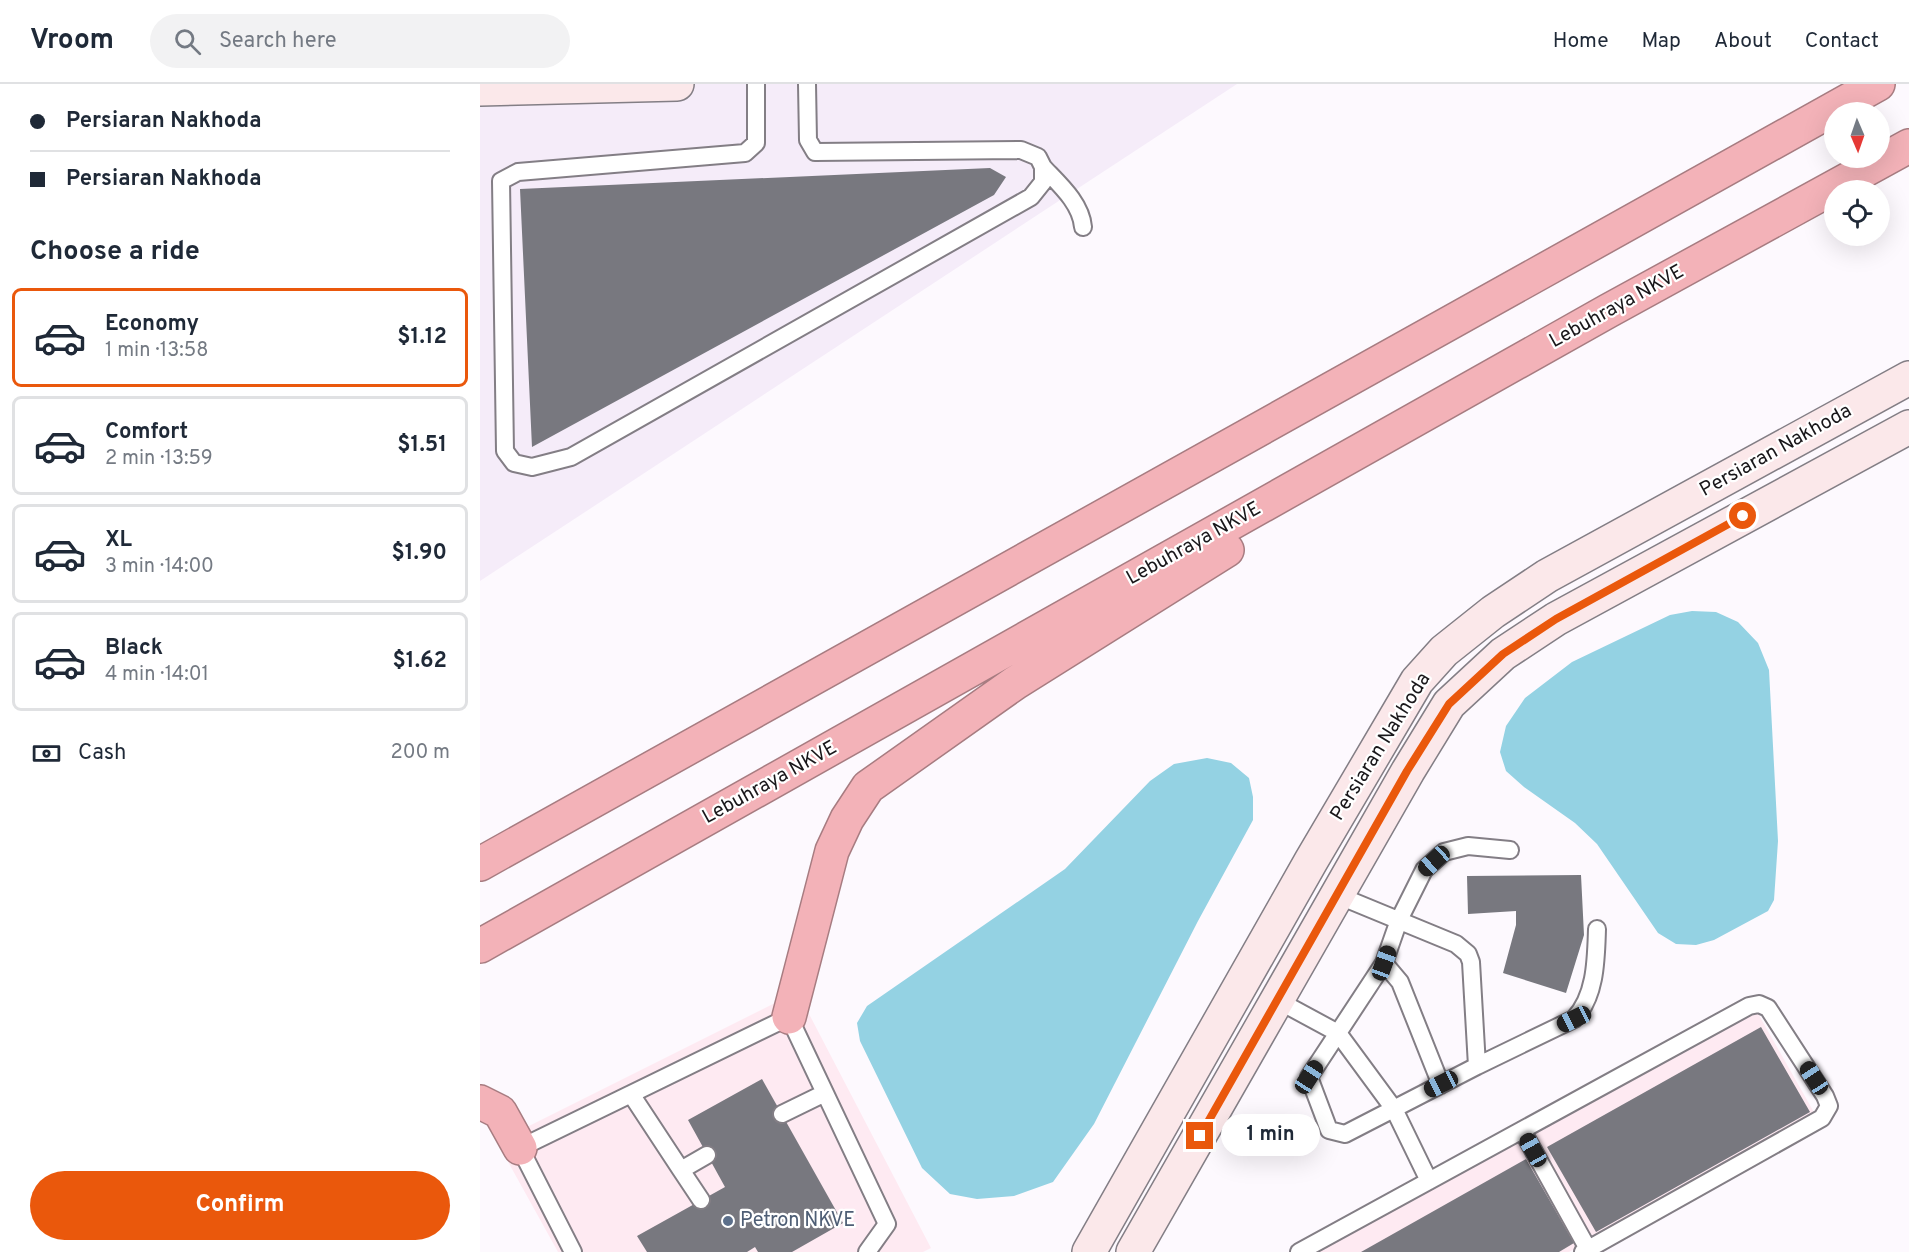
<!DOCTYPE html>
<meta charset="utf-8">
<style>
:root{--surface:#fff;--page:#f2f2f3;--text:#1f2937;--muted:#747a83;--line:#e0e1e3;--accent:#ea580c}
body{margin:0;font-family:Overpass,sans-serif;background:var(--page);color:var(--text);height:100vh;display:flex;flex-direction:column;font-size:22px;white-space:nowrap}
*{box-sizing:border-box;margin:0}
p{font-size:20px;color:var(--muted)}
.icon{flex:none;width:33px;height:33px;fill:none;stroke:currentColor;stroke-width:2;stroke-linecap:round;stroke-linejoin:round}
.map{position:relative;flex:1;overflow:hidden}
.sheet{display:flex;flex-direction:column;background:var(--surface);width:480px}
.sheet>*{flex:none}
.banner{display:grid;align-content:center;height:132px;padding:0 30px;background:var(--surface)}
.needle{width:39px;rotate:178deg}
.controls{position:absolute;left:1344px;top:18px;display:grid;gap:12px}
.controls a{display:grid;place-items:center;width:66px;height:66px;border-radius:50%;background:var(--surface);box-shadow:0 6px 24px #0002;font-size:30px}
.end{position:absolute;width:27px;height:27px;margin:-14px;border:8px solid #ea580c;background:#fff;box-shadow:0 0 0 3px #fff}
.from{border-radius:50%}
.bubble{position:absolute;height:42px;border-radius:21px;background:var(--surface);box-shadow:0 6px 24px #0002;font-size:20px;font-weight:700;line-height:42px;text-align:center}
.car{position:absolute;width:18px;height:36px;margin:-18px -9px;border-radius:8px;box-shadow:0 0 4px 2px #0007;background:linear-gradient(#222 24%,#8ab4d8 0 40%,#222 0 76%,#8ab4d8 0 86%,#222 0)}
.banner b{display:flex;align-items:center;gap:21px;height:57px;font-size:22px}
.banner b+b{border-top:2px solid var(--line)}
.banner i{width:15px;height:15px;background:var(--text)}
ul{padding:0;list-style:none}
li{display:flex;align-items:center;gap:18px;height:99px;margin:0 12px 9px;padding:0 18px;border:3px solid var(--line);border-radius:9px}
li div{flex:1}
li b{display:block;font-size:22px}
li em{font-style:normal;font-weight:700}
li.current{border-color:var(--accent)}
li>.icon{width:54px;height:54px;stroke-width:1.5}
h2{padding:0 30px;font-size:27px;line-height:72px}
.pay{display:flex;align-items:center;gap:15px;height:66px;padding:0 30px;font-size:22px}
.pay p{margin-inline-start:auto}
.button{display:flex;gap:12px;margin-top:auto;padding:12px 30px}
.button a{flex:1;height:69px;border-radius:36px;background:var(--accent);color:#fff;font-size:24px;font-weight:700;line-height:69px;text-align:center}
header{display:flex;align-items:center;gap:36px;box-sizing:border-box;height:84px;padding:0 30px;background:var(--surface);border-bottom:2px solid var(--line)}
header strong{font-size:28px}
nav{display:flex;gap:33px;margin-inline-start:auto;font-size:21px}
.search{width:420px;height:54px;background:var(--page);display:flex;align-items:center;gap:15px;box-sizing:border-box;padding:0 21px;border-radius:33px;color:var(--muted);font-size:22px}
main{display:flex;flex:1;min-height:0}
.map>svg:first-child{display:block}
.commercial{fill:#feeaf2}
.built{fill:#f5ecf9}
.water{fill:#94d2e3}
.building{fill:#78787f}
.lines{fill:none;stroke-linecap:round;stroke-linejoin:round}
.lane-casing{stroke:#837e85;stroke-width:20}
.secondary-casing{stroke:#837e85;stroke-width:36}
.highway-casing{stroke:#a77c81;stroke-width:36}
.lane{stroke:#fff;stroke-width:16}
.secondary{stroke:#fbe8ea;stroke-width:33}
.highway{stroke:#f3b2b8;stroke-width:33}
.route{stroke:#ea580c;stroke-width:8}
.service-dot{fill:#5c6f8a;stroke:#fff;stroke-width:2}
.labels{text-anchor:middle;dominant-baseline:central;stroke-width:4.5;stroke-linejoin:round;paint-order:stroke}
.street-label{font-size:20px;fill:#19171a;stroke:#fff}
.service-label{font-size:20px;fill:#4e5e75;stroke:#fff;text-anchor:start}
</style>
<header>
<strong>Vroom</strong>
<div class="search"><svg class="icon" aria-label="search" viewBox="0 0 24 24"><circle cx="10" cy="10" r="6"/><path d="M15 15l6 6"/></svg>Search here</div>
<nav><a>Home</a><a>Map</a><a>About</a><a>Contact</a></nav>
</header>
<main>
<section class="sheet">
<div class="banner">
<b><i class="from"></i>Persiaran Nakhoda</b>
<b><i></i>Persiaran Nakhoda</b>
</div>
<h2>Choose a ride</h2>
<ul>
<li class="current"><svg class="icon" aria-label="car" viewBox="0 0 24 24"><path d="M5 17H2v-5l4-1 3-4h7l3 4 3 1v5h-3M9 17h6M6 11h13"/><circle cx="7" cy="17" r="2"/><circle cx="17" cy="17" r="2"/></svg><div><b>Economy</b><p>1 min · 13:58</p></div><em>$1.12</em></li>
<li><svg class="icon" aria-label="car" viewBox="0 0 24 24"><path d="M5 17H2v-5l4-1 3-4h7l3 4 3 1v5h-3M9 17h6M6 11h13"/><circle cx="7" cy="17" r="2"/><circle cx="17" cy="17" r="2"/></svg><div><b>Comfort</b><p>2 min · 13:59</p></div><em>$1.51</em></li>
<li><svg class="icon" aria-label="car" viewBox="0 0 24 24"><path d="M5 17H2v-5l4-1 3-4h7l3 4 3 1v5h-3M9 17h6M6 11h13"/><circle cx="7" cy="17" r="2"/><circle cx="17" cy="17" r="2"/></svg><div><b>XL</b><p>3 min · 14:00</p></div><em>$1.90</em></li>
<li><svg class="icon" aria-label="car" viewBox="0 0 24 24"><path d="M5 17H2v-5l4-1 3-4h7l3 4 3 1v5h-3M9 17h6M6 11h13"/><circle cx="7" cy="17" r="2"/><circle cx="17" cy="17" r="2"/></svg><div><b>Black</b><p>4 min · 14:01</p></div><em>$1.62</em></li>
</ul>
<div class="pay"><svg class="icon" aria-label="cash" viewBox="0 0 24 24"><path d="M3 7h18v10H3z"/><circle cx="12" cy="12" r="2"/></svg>Cash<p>200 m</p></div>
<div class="button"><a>Confirm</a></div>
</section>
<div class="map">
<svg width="1429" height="1168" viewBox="0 0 1429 1168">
<rect width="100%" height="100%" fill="#fdf9fe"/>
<path class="commercial" d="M299 917 328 928 451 1164 443 1168H78L17 1058Z
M1276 926 1335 1030 1089 1168H836Z"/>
<path class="built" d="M0 0H757L0 497Z"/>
<path class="water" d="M1212 527 1236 528 1258 538 1278 559 1289 586 1298 757 1294 816 1288 827 1234 856 1216 861 1196 860 1178 849 1117 760 1095 739 1044 703 1026 687 1020 668 1026 642 1045 614 1092 578 1190 531Z
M727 674 751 679 769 694 773 713V736L718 837 614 1040 573 1098 534 1112 497 1115 470 1110 442 1084 380 957 377 939 387 922 585 785 670 697 694 680Z"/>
<path class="building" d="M510 84 526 93 514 111 52 363 40 105Z
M1101 791 1104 851 1086 909 1023 889 1036 841V827L988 830 987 792Z
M1281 943 1330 1028 1116 1148 1067 1063Z
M282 995 363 1139 312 1168H278L275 1163 267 1168H167L157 1152 245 1103 208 1036Z
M1046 1075 1094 1159 1079 1168H881Z"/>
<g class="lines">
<g class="lane-casing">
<path id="lane" d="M276 0V59L265 69 38 88 21 97 25 367 34 379 52 383 91 373 551 113 563 98V83L558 73 541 66 335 68 328 56 327 0
M563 83C579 100 601 119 603 143
M1030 766 988 762 964 768 944 786 919 836 904 879 829 993 849 1046 865 1050 997 982 1094 935C1116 912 1116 875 1117 845
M857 811 976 860 988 870 991 878 997 982
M904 879 920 898 961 1001
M797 916 858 949 914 1025 949 1097
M151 1010 309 933 407 1140 387 1168
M302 1030 345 1009
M1042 1046 1108 1165
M201 1086 221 1116
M93 1168 40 1064 151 1010 201 1086 227 1071
M819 1168 1269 922 1279 920 1288 924 1345 1012 1349 1022 1342 1034 1103 1168"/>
</g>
<g class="secondary-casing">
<path id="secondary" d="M0 5 197 0
M609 1168 831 777 937 597 964 567 1013 528 1067 492 1429 294
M653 1168 928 687 969 620 1023 570 1076 535 1429 343"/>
</g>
<g class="highway-casing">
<path id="highway" d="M0 780 1398 0
M0 862 1128 227 1429 62
M309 933 352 767 367 735 388 703 535 599 747 466
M0 1018 20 1028 40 1064"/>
</g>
<use href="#lane" class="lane"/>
<use href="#secondary" class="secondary"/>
<use href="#highway" class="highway"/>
</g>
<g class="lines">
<path class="route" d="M720 1052 927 687 969 620 1023 570 1076 535 1263 432"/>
</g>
<circle class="service-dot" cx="248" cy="1137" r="6"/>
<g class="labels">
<g class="street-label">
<text transform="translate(1137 223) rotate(-29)">Lebuhraya NKVE</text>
<text transform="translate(1296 367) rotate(-29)">Persiaran Nakhoda</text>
<text transform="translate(714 460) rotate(-29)">Lebuhraya NKVE</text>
<text transform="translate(901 663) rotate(-58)">Persiaran Nakhoda</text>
<text transform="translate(290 699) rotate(-29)">Lebuhraya NKVE</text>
</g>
<g class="service-label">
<text x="260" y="1137">Petron NKVE</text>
</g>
</g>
</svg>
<div class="controls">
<a><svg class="needle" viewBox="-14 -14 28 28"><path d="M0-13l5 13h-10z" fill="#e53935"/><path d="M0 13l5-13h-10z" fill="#747a83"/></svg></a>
<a><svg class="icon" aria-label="locate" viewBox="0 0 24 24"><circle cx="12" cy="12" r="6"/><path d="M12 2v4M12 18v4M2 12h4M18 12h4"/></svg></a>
</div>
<i class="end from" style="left:1263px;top:432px"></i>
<i class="end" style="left:720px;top:1052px"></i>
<div class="bubble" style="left:741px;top:1030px;width:99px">1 min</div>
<i class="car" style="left:954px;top:777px;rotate:228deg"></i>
<i class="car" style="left:904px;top:879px;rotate:20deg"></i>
<i class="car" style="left:1094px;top:935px;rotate:244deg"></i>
<i class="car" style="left:829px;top:993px;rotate:33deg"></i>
<i class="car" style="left:1334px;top:994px;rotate:327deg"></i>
<i class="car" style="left:961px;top:1000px;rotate:243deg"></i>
<i class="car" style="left:1053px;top:1066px;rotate:331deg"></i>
</div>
</main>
